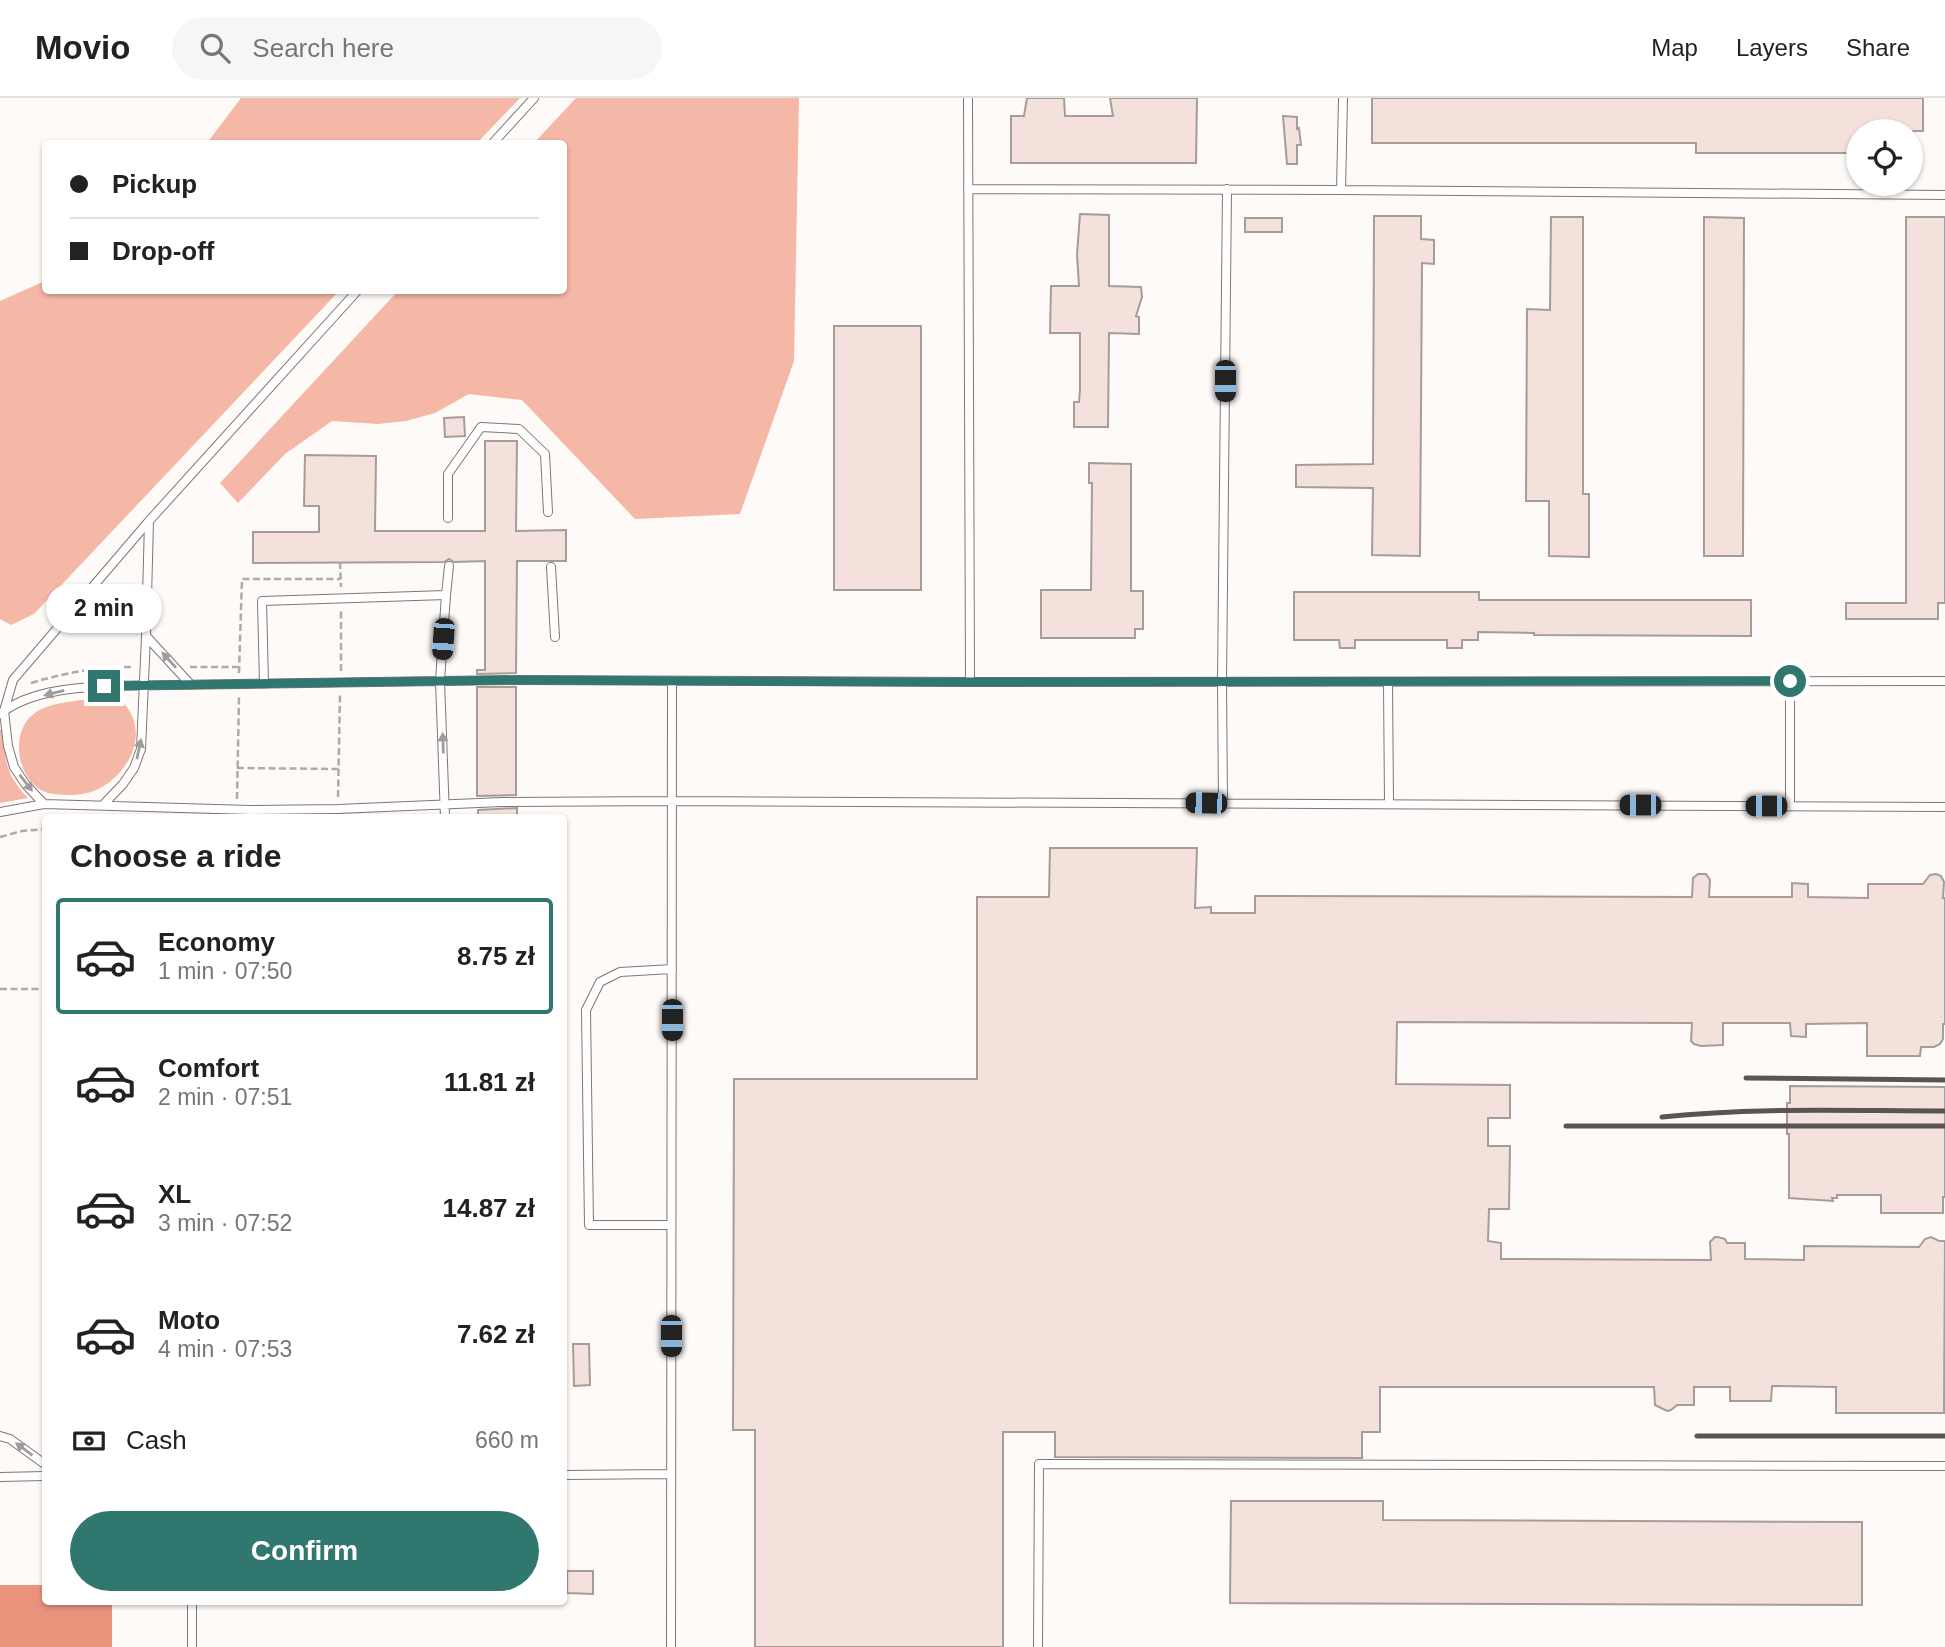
<!DOCTYPE html>
<meta charset="utf-8">
<style>
:root{--surface:#fff;--page:#f6f6f6;--text:#222;--muted:#767676;--line:#e0e0e0;--accent:#30776f}
body{margin:0;font-family:Helvetica,sans-serif;background:var(--page);color:var(--text);height:100vh;display:flex;flex-direction:column;font-size:26px;white-space:nowrap}
*{box-sizing:border-box;margin:0}
p{font-size:23px;color:var(--muted)}
.icon{flex:none;width:38px;height:38px;fill:none;stroke:currentColor;stroke-width:2;stroke-linecap:round;stroke-linejoin:round}
.map{position:relative;flex:1;overflow:hidden}
.details{position:absolute;left:42px;top:716px;width:525px;height:791px;display:flex;flex-direction:column;background:var(--surface);border-radius:7px;box-shadow:0 2px 5px #0004}
.details>*{flex:none}
.hud{position:absolute;left:42px;top:42px;width:525px;height:154px;border-radius:7px;box-shadow:0 2px 5px #0004;display:grid;align-content:center;height:154px;padding:0 28px;background:var(--surface)}
.controls{position:absolute;left:1846px;top:21px;display:grid;gap:14px}
.controls a{display:grid;place-items:center;width:77px;height:77px;border-radius:50%;background:var(--surface);box-shadow:0 2px 5px #0004;font-size:35px}
.end{position:absolute;width:32px;height:32px;margin:-16px;border:9px solid #30776f;background:#fff;box-shadow:0 0 0 4px #fff}
.from{border-radius:50%}
.bubble{position:absolute;height:49px;border-radius:24px;background:var(--surface);box-shadow:0 2px 5px #0004;font-size:23px;font-weight:700;line-height:49px;text-align:center}
.car{position:absolute;width:21px;height:42px;margin:-21px -10px;border-radius:9px;box-shadow:0 0 5px 2px #0007;background:linear-gradient(#222 24%,#8ab4d8 0 40%,#222 0 76%,#8ab4d8 0 86%,#222 0)}
.hud b{display:flex;align-items:center;gap:24px;height:66px;font-size:26px}
.hud b+b{border-top:2px solid var(--line)}
.hud i{width:18px;height:18px;background:var(--text)}
ul{padding:0;list-style:none}
li{display:flex;align-items:center;gap:21px;height:116px;margin:0 14px 10px;padding:0 14px;border:4px solid transparent;border-radius:7px}
li div{flex:1}
li b{display:block;font-size:26px}
li em{font-style:normal;font-weight:700}
li.on{border-color:var(--accent)}
li>.icon{width:63px;height:63px;stroke-width:1.5}
h2{padding:0 28px;font-size:32px;line-height:84px}
.pay{display:flex;align-items:center;gap:18px;height:77px;padding:0 28px;font-size:26px}
.pay p{margin-inline-start:auto}
.primary-button{display:flex;gap:14px;margin-top:auto;padding:14px 28px}
.primary-button a{flex:1;height:80px;border-radius:42px;background:var(--accent);color:#fff;font-size:28px;font-weight:700;line-height:80px;text-align:center}
header{display:flex;align-items:center;gap:42px;box-sizing:border-box;height:98px;padding:0 35px;background:var(--surface);border-bottom:2px solid var(--line)}
header strong{font-size:33px}
nav{display:flex;gap:38px;margin-inline-start:auto;font-size:24px}
.search{width:490px;height:63px;background:var(--page);display:flex;align-items:center;gap:18px;box-sizing:border-box;padding:0 24px;border-radius:38px;color:var(--muted);font-size:26px}
.map>svg:first-child{display:block}
.green{fill:#f5b7a6}
.water{fill:#e9937d}
.building{fill:#f4e1dc;stroke:#a69c99;stroke-width:2}
.lines{fill:none;stroke-linecap:round;stroke-linejoin:round}
.lane-casing{stroke:#807673;stroke-width:10}
.path{stroke:#aeaaa8;stroke-width:2.5;stroke-dasharray:7 3.5;stroke-linecap:butt}
.lane{stroke:#fff;stroke-width:8}
.rail{stroke:#595553;stroke-width:5}
.oneway{fill:#9e9c9c}
.route{stroke:#30776f;stroke-width:9}
</style>
<header>
<strong>Movio</strong>
<div class="search"><svg class="icon" aria-label="search" viewBox="0 0 24 24"><circle cx="10" cy="10" r="6"/><path d="M15 15l6 6"/></svg>Search here</div>
<nav><a>Map</a><a>Layers</a><a>Share</a></nav>
</header>
<div class="map">
<svg width="1945" height="1549" viewBox="0 0 1945 1549">
<rect width="100%" height="100%" fill="#fefaf8"/>
<path class="green" d="M241 0H520L477 45H207Z
M576 0H799L794 263 740 416 635 421 522 302 469 296 435 315 406 323 378 326 332 323 285 356 238 405 220 385 398 193 564 192V46L534 45Z
M45 183 46 192 339 193 34 516 11 527 0 521V203Z
M97 600C103 600 113 599 118 602 125 605 129 611 132 618 145 647 123 680 96 692 84 698 62 698 48 695 17 686 8 633 35 615 49 604 79 603 97 600Z
M3 630C6 662 4 675 28 700L0 705V632Z"/>
<path class="water" d="M0 1487H45L46 1503H112V1549H0Z"/>
<path class="building" d="M1027 0H1064L1065 18H1113L1110 0H1197L1196 65H1011V18H1024Z
M1372 0H1923V33H1858V47H1856V55H1696V45H1372Z
M1283 18 1297 19V31L1299 30 1301 47H1297V66H1287Z
M1080 116 1109 117V188L1141 189 1142 199 1136 218 1139 219V236L1109 235 1108 329H1074V304H1079L1080 291V235H1050L1051 188H1079L1077 156Z
M1374 118H1421V141L1434 142V166L1422 165 1420 458 1372 457 1373 390 1296 389V367L1373 366Z
M1551 119H1583V396H1589V459L1549 458V403H1526L1527 211 1550 212Z
M1704 119 1744 120 1743 458H1704Z
M1906 119H1945V505H1938V521H1846V505H1906Z
M1245 120H1282V134H1245Z
M834 228H921V492H834Z
M464 319 465 338 445 339 444 320Z
M485 343H517L516 433 566 432V463H517L516 575 477 576V572H485V463L454 464 449 461 444 464 253 465V434H319V408H304L305 357 376 358 375 433H485Z
M1089 365 1131 366V493H1143V531H1135V540H1041V492H1091L1092 385H1089Z
M1294 494H1479V502H1751V538L1534 537V535L1478 534V542H1462V550H1447V542H1355V550H1340L1339 542H1294Z
M477 589H516V697L477 698Z
M517 710V719H478V712Z
M1050 750H1197L1195 810 1211 809V815H1255V798L1692 799 1693 780 1698 776H1706L1710 782 1709 799H1792V785L1808 786V799L1868 800V786H1923L1930 777 1936 776 1941 778 1944 784 1943 800H1945V926H1943V941L1940 946 1934 949H1921L1920 958H1867V925L1806 926V939L1791 938 1790 925H1723V947L1701 948 1694 946 1691 943 1692 925 1397 924 1396 986 1510 987V1020H1488V1048H1510L1509 1111H1489L1488 1143 1501 1145V1161L1711 1162 1710 1144 1715 1139H1718L1725 1141 1727 1145H1745V1161L1804 1162V1148L1919 1149 1925 1141 1931 1139 1939 1143H1945L1944 1315H1836V1289L1772 1288 1771 1303H1730V1289H1694V1307H1677L1671 1312 1667 1313 1655 1307 1654 1289H1380V1334H1362V1360L1055 1359V1334H1003V1549H755V1332H733L734 981H977V799H1049Z
M1790 988 1945 989V1099H1943V1115H1881V1097H1837V1100H1832L1833 1103 1789 1100V1036H1787V1005H1790Z
M573 1246H589L590 1287 574 1288Z
M1231 1403H1383V1422L1862 1424V1507L1230 1505Z
M567 1473H593V1496L567 1495Z"/>
<g class="lines">
<g class="lane-casing">
<path id="lane" d="M968 0 970 584
M492 46 534 0
M968 91 1341 92 1945 97
M1341 92 1343 0
M448 420V376L481 329 519 331 545 356 548 414
M551 469 555 539
M446 497 449 468
M146 538 191 587
M1790 583V708
M1388 584 1389 706
M264 586 262 503 446 497 440 583 445 719
M0 616C27 594 70 590 104 588L518 582 970 584 1945 583
M44 706 26 687 14 669 8 648 4 613 13 582 149 423 358 192
M1223 706 1222 584 1227 91
M103 707 123 686 134 670 141 651 146 538 149 423
M0 714 44 706 250 712 338 711 502 704 671 703 1945 709
M671 1127H589L586 912 600 884 620 874 672 871
M0 1338 10 1341 46 1367
M564 1377 671 1376
M0 1379 46 1378
M192 1503V1549
M671 1549 672 583
M1038 1549 1039 1366 1945 1368"/>
</g>
<path class="path" d="M340 464 341 489
M190 569H239
M341 573V513
M239 575 242 481H340
M31 585C64 575 96 569 131 569
M237 670 339 671
M338 699 340 597
M237 701 239 599
M0 739 22 733 46 731
M0 891H46"/>
<use href="#lane" class="lane"/>
<path class="rail" d="M1746 980 1945 982
M1662 1019C1756 1009 1851 1013 1945 1013
M1566 1028H1945
M1697 1338H1945"/>
</g>
<defs><path id="oneway-solid" d="M-6-.8H1V-3.2L6.5 0L1 3.2V.8H-6Z" transform="scale(1.75)"/></defs>
<g class="oneway">
<use href="#oneway-solid" transform="translate(169 562) rotate(-132)"/>
<use href="#oneway-solid" transform="translate(54 595) rotate(166)"/>
<use href="#oneway-solid" transform="translate(443 645) rotate(-92)"/>
<use href="#oneway-solid" transform="translate(139 651) rotate(-78)"/>
<use href="#oneway-solid" transform="translate(26 685) rotate(52)"/>
<use href="#oneway-solid" transform="translate(24 1351) rotate(-143)"/>
</g>
<g class="lines">
<path class="route" d="M104 588 518 582 943 584 1790 583"/>
</g>
</svg>
<div class="controls">
<a><svg class="icon" aria-label="locate" viewBox="0 0 24 24"><circle cx="12" cy="12" r="6"/><path d="M12 2v4M12 18v4M2 12h4M18 12h4"/></svg></a>
</div>
<i class="end from" style="left:1790px;top:583px"></i>
<i class="end" style="left:104px;top:588px"></i>
<div class="bubble" style="left:46px;top:486px;width:116px">2 min</div>
<i class="car" style="left:1225px;top:283px;rotate:180deg"></i>
<i class="car" style="left:443px;top:541px;rotate:184deg"></i>
<i class="car" style="left:1206px;top:705px;rotate:271deg"></i>
<i class="car" style="left:1640px;top:707px;rotate:270deg"></i>
<i class="car" style="left:1766px;top:708px;rotate:270deg"></i>
<i class="car" style="left:672px;top:922px;rotate:180deg"></i>
<i class="car" style="left:671px;top:1238px;rotate:180deg"></i>
<div class="hud">
<b><i class="from"></i>Pickup</b>
<b><i></i>Drop-off</b>
</div>
<section class="details">
<h2>Choose a ride</h2>
<ul>
<li class="on"><svg class="icon" aria-label="car" viewBox="0 0 24 24"><path d="M5 17H2v-5l4-1 3-4h7l3 4 3 1v5h-3M9 17h6M6 11h13"/><circle cx="7" cy="17" r="2"/><circle cx="17" cy="17" r="2"/></svg><div><b>Economy</b><p>1 min · 07:50</p></div><em>8.75 zł</em></li>
<li><svg class="icon" aria-label="car" viewBox="0 0 24 24"><path d="M5 17H2v-5l4-1 3-4h7l3 4 3 1v5h-3M9 17h6M6 11h13"/><circle cx="7" cy="17" r="2"/><circle cx="17" cy="17" r="2"/></svg><div><b>Comfort</b><p>2 min · 07:51</p></div><em>11.81 zł</em></li>
<li><svg class="icon" aria-label="car" viewBox="0 0 24 24"><path d="M5 17H2v-5l4-1 3-4h7l3 4 3 1v5h-3M9 17h6M6 11h13"/><circle cx="7" cy="17" r="2"/><circle cx="17" cy="17" r="2"/></svg><div><b>XL</b><p>3 min · 07:52</p></div><em>14.87 zł</em></li>
<li><svg class="icon" aria-label="car" viewBox="0 0 24 24"><path d="M5 17H2v-5l4-1 3-4h7l3 4 3 1v5h-3M9 17h6M6 11h13"/><circle cx="7" cy="17" r="2"/><circle cx="17" cy="17" r="2"/></svg><div><b>Moto</b><p>4 min · 07:53</p></div><em>7.62 zł</em></li>
</ul>
<div class="pay"><svg class="icon" aria-label="cash" viewBox="0 0 24 24"><path d="M3 7h18v10H3z"/><circle cx="12" cy="12" r="2"/></svg>Cash<p>660 m</p></div>
<div class="primary-button"><a>Confirm</a></div>
</section>
</div>
